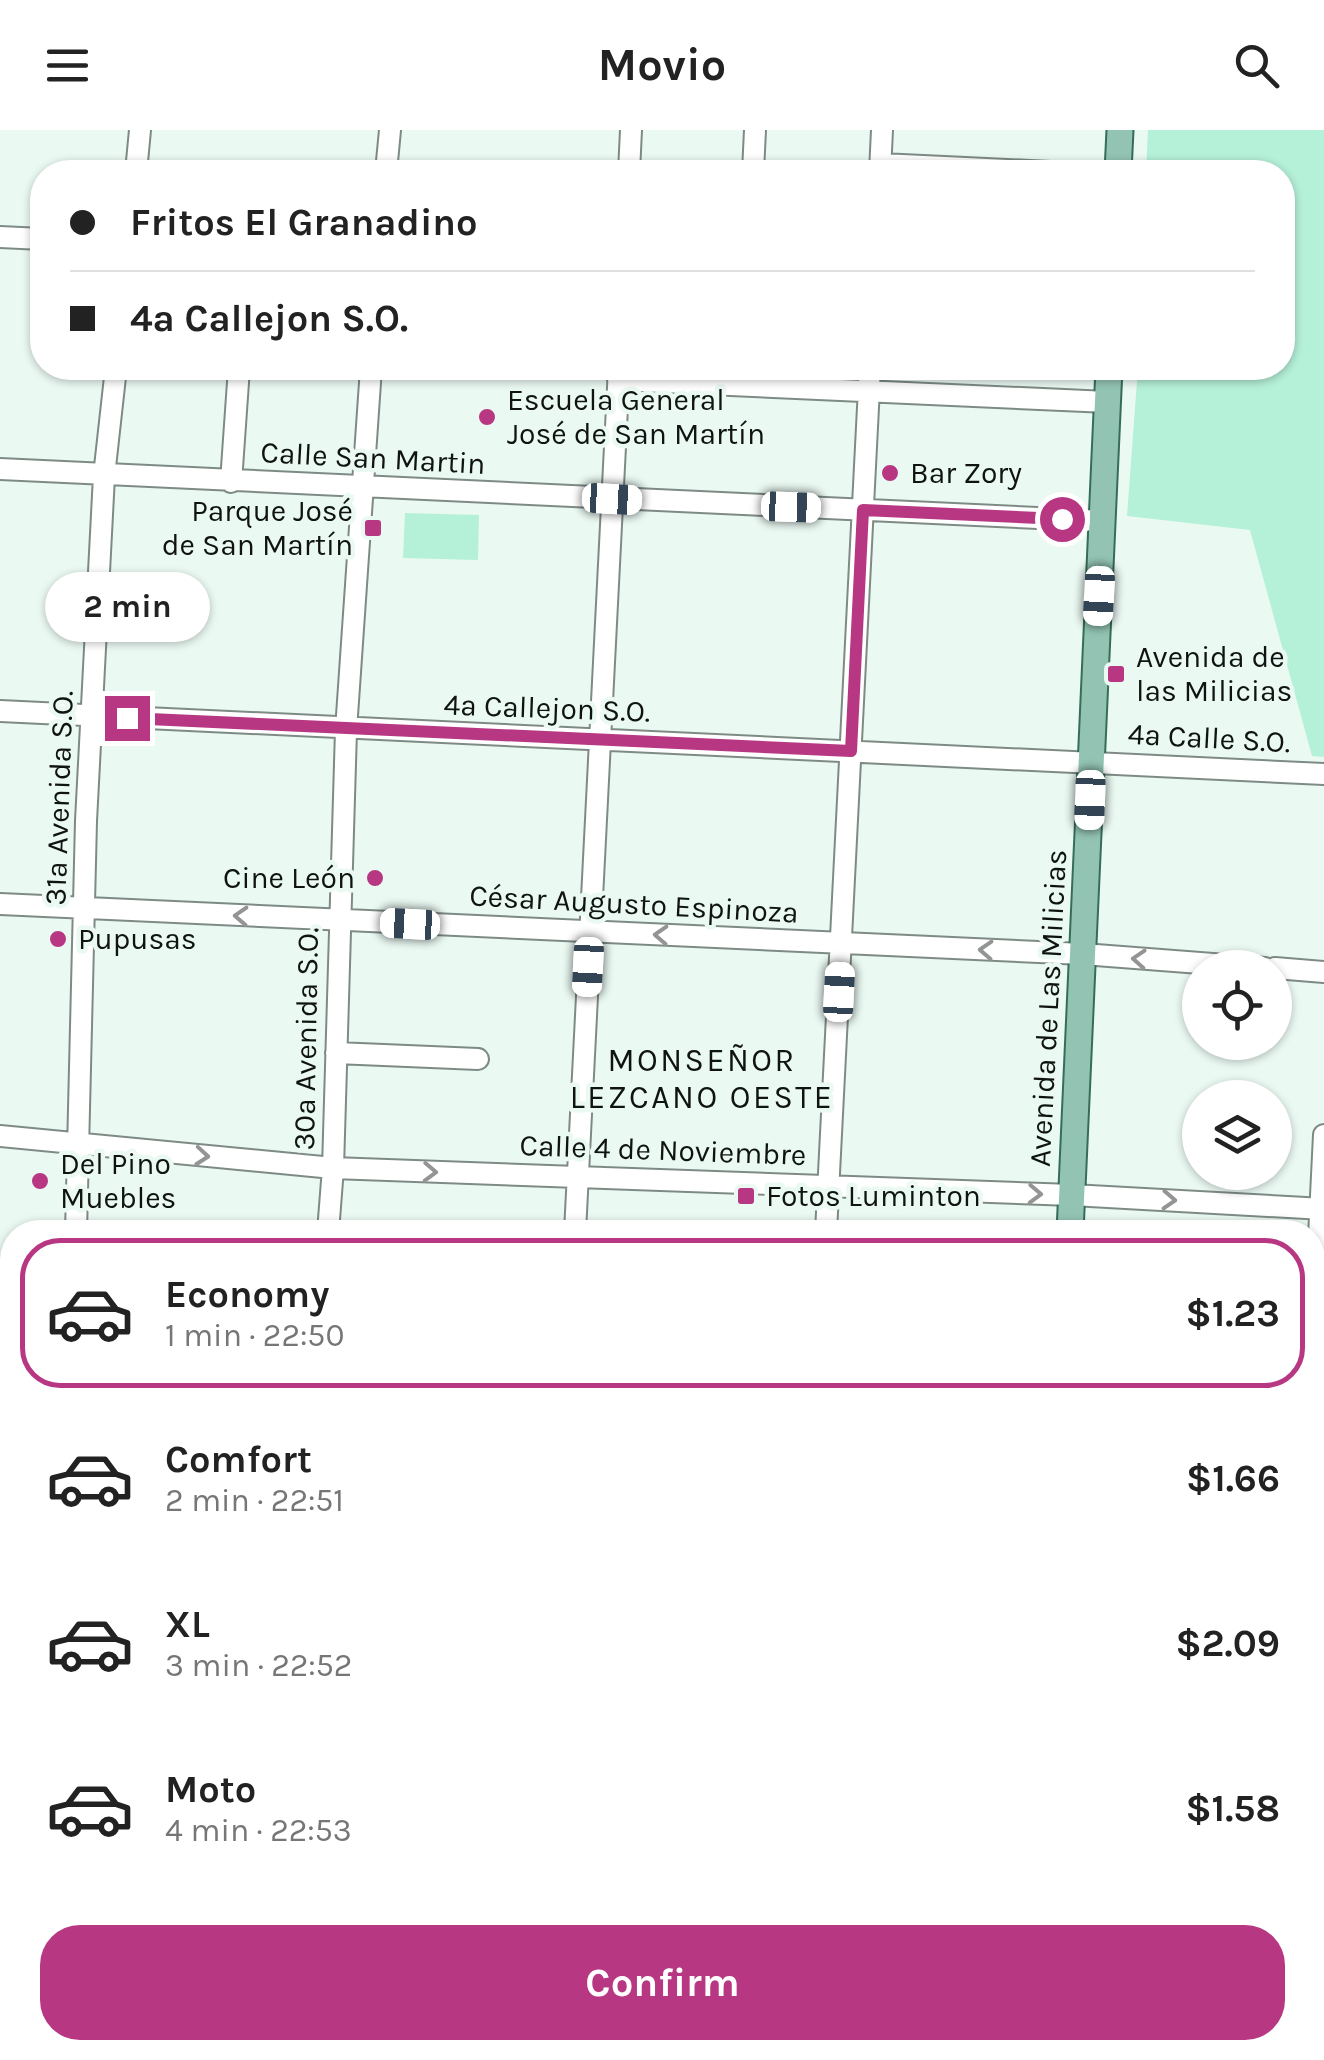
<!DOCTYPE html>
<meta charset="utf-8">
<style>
:root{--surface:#fff;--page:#f6f6f6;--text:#222;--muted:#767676;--line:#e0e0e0;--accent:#b73782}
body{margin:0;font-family:Karla,sans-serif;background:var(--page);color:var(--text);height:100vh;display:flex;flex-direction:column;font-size:38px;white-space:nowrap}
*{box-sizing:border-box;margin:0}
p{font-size:32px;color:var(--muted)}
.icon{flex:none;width:55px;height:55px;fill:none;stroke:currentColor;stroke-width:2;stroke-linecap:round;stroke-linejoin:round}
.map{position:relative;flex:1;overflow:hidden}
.drawer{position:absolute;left:0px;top:1090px;width:1325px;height:840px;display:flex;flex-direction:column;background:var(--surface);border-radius:40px 40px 0 0;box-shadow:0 2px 8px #0004}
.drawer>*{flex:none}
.banner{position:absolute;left:30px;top:30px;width:1265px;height:220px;border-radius:40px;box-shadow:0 2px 8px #0004;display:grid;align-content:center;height:220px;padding:0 40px;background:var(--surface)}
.controls{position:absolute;left:1182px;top:820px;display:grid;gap:20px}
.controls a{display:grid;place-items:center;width:110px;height:110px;border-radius:50%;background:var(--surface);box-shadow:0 2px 8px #0004;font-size:50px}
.end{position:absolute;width:45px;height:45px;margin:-22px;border:12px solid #b73782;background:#fff;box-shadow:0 0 0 5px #fff}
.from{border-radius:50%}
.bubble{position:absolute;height:70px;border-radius:35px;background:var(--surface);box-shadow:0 2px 8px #0004;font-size:32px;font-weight:700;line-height:70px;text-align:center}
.car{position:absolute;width:30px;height:60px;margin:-30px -15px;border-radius:12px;box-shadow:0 0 8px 2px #0007;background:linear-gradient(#fff 24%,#345 0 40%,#fff 0 76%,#345 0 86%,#fff 0)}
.banner b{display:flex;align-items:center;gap:35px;height:95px;font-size:38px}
.banner b+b{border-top:2px solid var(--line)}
.banner i{width:25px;height:25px;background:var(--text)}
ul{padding:18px 0 0;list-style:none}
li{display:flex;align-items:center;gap:30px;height:150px;margin:0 20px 15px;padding:0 20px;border:5px solid transparent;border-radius:40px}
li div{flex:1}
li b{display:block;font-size:38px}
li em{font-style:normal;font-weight:700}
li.selected{border-color:var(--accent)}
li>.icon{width:90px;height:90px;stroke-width:1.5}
.button{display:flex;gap:20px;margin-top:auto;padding:20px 40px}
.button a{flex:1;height:115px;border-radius:40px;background:var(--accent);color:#fff;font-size:40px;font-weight:700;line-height:115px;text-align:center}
header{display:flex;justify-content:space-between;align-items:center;height:130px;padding:0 40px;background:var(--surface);font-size:45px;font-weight:700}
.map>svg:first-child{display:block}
.green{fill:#b5f0d9}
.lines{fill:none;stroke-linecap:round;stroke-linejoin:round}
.minor-casing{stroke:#7e8b85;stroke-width:24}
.major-casing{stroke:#366d5a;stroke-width:29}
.minor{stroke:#fff;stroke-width:20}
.major{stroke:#93c4b3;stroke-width:25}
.oneway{stroke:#939594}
.route{stroke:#b73782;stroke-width:12}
.poi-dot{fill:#b73782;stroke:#ebf9f3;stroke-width:4}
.labels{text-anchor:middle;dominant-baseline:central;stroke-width:9;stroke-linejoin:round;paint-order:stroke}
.poi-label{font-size:30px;fill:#0f1412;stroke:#ebf9f3;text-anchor:start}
.street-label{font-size:30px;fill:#0f1412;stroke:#ebf9f3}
.neighbourhood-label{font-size:32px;letter-spacing:2.5px;fill:#0f1412;stroke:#ebf9f3}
</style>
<header><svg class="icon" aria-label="menu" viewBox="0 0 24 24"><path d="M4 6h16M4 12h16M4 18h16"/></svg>Movio<svg class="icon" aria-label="search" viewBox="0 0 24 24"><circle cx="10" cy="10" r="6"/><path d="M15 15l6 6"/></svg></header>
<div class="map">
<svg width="1324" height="1930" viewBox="0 0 1324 1930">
<rect width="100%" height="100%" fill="#ebf9f3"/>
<path class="green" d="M1148 0H1324V627L1312 626 1250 400 1127 386 1138 238H1282V42H1146Z
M405 383 479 385 478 430 403 428Z"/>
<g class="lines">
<g class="minor-casing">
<path id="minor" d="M881 34 1051 42
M136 42 140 0
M386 42 390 0
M629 42 631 0
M753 42 755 0
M880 42 882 0
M0 107 42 109
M618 250 1108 272
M0 339 1102 391
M231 352 239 238
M0 581 1324 644
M0 774 1083 824 1265 838
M1275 838 1324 842
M336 923 478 929
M0 1006 333 1038 1072 1065 1324 1079
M76 1102 86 691 104 346 116 238
M328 1102 333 1038 346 600 371 238
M575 1102 619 238
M826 1102 870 238
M1312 1248 1324 1005
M0 1260 12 1262
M1312 1321H1324
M0 1370 12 1368
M1312 1479H1324
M1312 1726 1324 1727
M0 1802 12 1864
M23 1918 26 1930
M87 1930 142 1922 380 1930
M533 1930 534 1918
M784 1930 785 1918
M1275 1930 1276 1918"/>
</g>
<g class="major-casing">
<path id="major" d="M1118 42 1120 0
M1070 1102 1109 238
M1024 1930 1025 1918"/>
</g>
<use href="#minor" class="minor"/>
<use href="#major" class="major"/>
</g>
<defs><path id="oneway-chevron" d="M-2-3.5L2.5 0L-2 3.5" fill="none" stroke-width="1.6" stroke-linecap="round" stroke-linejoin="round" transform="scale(2.5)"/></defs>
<g class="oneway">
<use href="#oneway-chevron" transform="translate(241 786) rotate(-177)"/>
<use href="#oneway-chevron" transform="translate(661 805) rotate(-177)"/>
<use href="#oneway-chevron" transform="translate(986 820) rotate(-177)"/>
<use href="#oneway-chevron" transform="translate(1139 829) rotate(-176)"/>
<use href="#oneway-chevron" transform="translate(202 1026) rotate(5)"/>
<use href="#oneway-chevron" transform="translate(430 1042) rotate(2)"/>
<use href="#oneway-chevron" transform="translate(1035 1064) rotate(2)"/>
<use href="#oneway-chevron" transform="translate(1169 1070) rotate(3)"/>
</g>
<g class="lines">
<path class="route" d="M127 588 851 621 863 380 1062 389"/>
</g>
<g class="poi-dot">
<circle cx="487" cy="287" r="10"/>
<circle cx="890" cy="343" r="10"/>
<rect x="363" y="388" width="20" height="20" rx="5"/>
<rect x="1106" y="534" width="20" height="20" rx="5"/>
<circle cx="375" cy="748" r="10"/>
<circle cx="58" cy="809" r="10"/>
<circle cx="40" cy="1051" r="10"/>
<rect x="736" y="1056" width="20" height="20" rx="5"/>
</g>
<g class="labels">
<g class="poi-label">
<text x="507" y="270">Escuela General<tspan x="507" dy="34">José de San Martín</tspan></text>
<text x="910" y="343">Bar Zory</text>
<text x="353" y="381" text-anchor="end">Parque José<tspan x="353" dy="34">de San Martín</tspan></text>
<text x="1136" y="527">Avenida de<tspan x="1136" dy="34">las Milicias</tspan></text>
<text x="355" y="748" text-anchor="end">Cine León</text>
<text x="78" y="809">Pupusas</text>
<text x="60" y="1034">Del Pino<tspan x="60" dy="34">Muebles</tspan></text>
<text x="766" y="1066">Fotos Luminton</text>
</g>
<g class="street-label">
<text transform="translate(373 328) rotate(3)">Calle San Martin</text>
<text transform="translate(547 578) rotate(2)">4a Callejon S.O.</text>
<text transform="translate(1209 608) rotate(3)">4a Calle S.O.</text>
<text transform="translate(59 668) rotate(-88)">31a Avenida S.O.</text>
<text transform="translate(634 774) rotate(3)">César Augusto Espinoza</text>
<text transform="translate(1048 878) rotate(-87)">Avenida de Las Milicias</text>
<text transform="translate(306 909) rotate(-89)">30a Avenida S.O.</text>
<text transform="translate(663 1020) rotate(2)">Calle 4 de Noviembre</text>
</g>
<g class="neighbourhood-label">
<text x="702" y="930">MONSEÑOR<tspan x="702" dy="37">LEZCANO OESTE</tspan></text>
</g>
</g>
</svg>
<div class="controls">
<a><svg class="icon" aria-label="locate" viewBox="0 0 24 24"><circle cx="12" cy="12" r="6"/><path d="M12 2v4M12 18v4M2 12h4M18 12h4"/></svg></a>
<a><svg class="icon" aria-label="layers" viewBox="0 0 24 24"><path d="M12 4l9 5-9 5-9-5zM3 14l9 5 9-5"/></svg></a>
</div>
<i class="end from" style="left:1062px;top:389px"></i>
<i class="end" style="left:127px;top:588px"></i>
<div class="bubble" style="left:45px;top:442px;width:165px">2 min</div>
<i class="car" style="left:612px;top:369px;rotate:93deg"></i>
<i class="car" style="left:791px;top:377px;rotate:92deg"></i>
<i class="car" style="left:1099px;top:466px;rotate:183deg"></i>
<i class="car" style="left:1090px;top:670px;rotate:182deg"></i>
<i class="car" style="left:410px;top:794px;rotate:273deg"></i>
<i class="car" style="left:588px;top:837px;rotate:183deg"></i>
<i class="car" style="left:839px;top:862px;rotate:3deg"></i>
<div class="banner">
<b><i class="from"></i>Fritos El Granadino</b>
<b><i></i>4a Callejon S.O.</b>
</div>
<section class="drawer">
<ul>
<li class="selected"><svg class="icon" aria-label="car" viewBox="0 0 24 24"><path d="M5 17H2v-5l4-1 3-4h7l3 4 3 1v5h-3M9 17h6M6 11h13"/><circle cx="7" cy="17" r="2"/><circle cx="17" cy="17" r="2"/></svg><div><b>Economy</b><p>1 min · 22:50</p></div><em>$1.23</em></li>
<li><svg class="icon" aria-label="car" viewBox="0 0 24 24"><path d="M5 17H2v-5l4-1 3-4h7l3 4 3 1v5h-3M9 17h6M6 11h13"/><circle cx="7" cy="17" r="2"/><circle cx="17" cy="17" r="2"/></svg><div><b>Comfort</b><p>2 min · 22:51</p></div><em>$1.66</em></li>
<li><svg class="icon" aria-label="car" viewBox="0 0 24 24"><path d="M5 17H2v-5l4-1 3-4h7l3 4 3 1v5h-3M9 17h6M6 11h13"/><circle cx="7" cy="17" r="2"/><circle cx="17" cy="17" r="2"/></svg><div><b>XL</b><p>3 min · 22:52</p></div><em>$2.09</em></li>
<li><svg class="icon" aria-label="car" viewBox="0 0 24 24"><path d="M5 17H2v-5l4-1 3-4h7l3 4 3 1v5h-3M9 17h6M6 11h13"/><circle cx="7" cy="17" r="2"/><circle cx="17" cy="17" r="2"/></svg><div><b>Moto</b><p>4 min · 22:53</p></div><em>$1.58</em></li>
</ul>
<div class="button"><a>Confirm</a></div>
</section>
</div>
